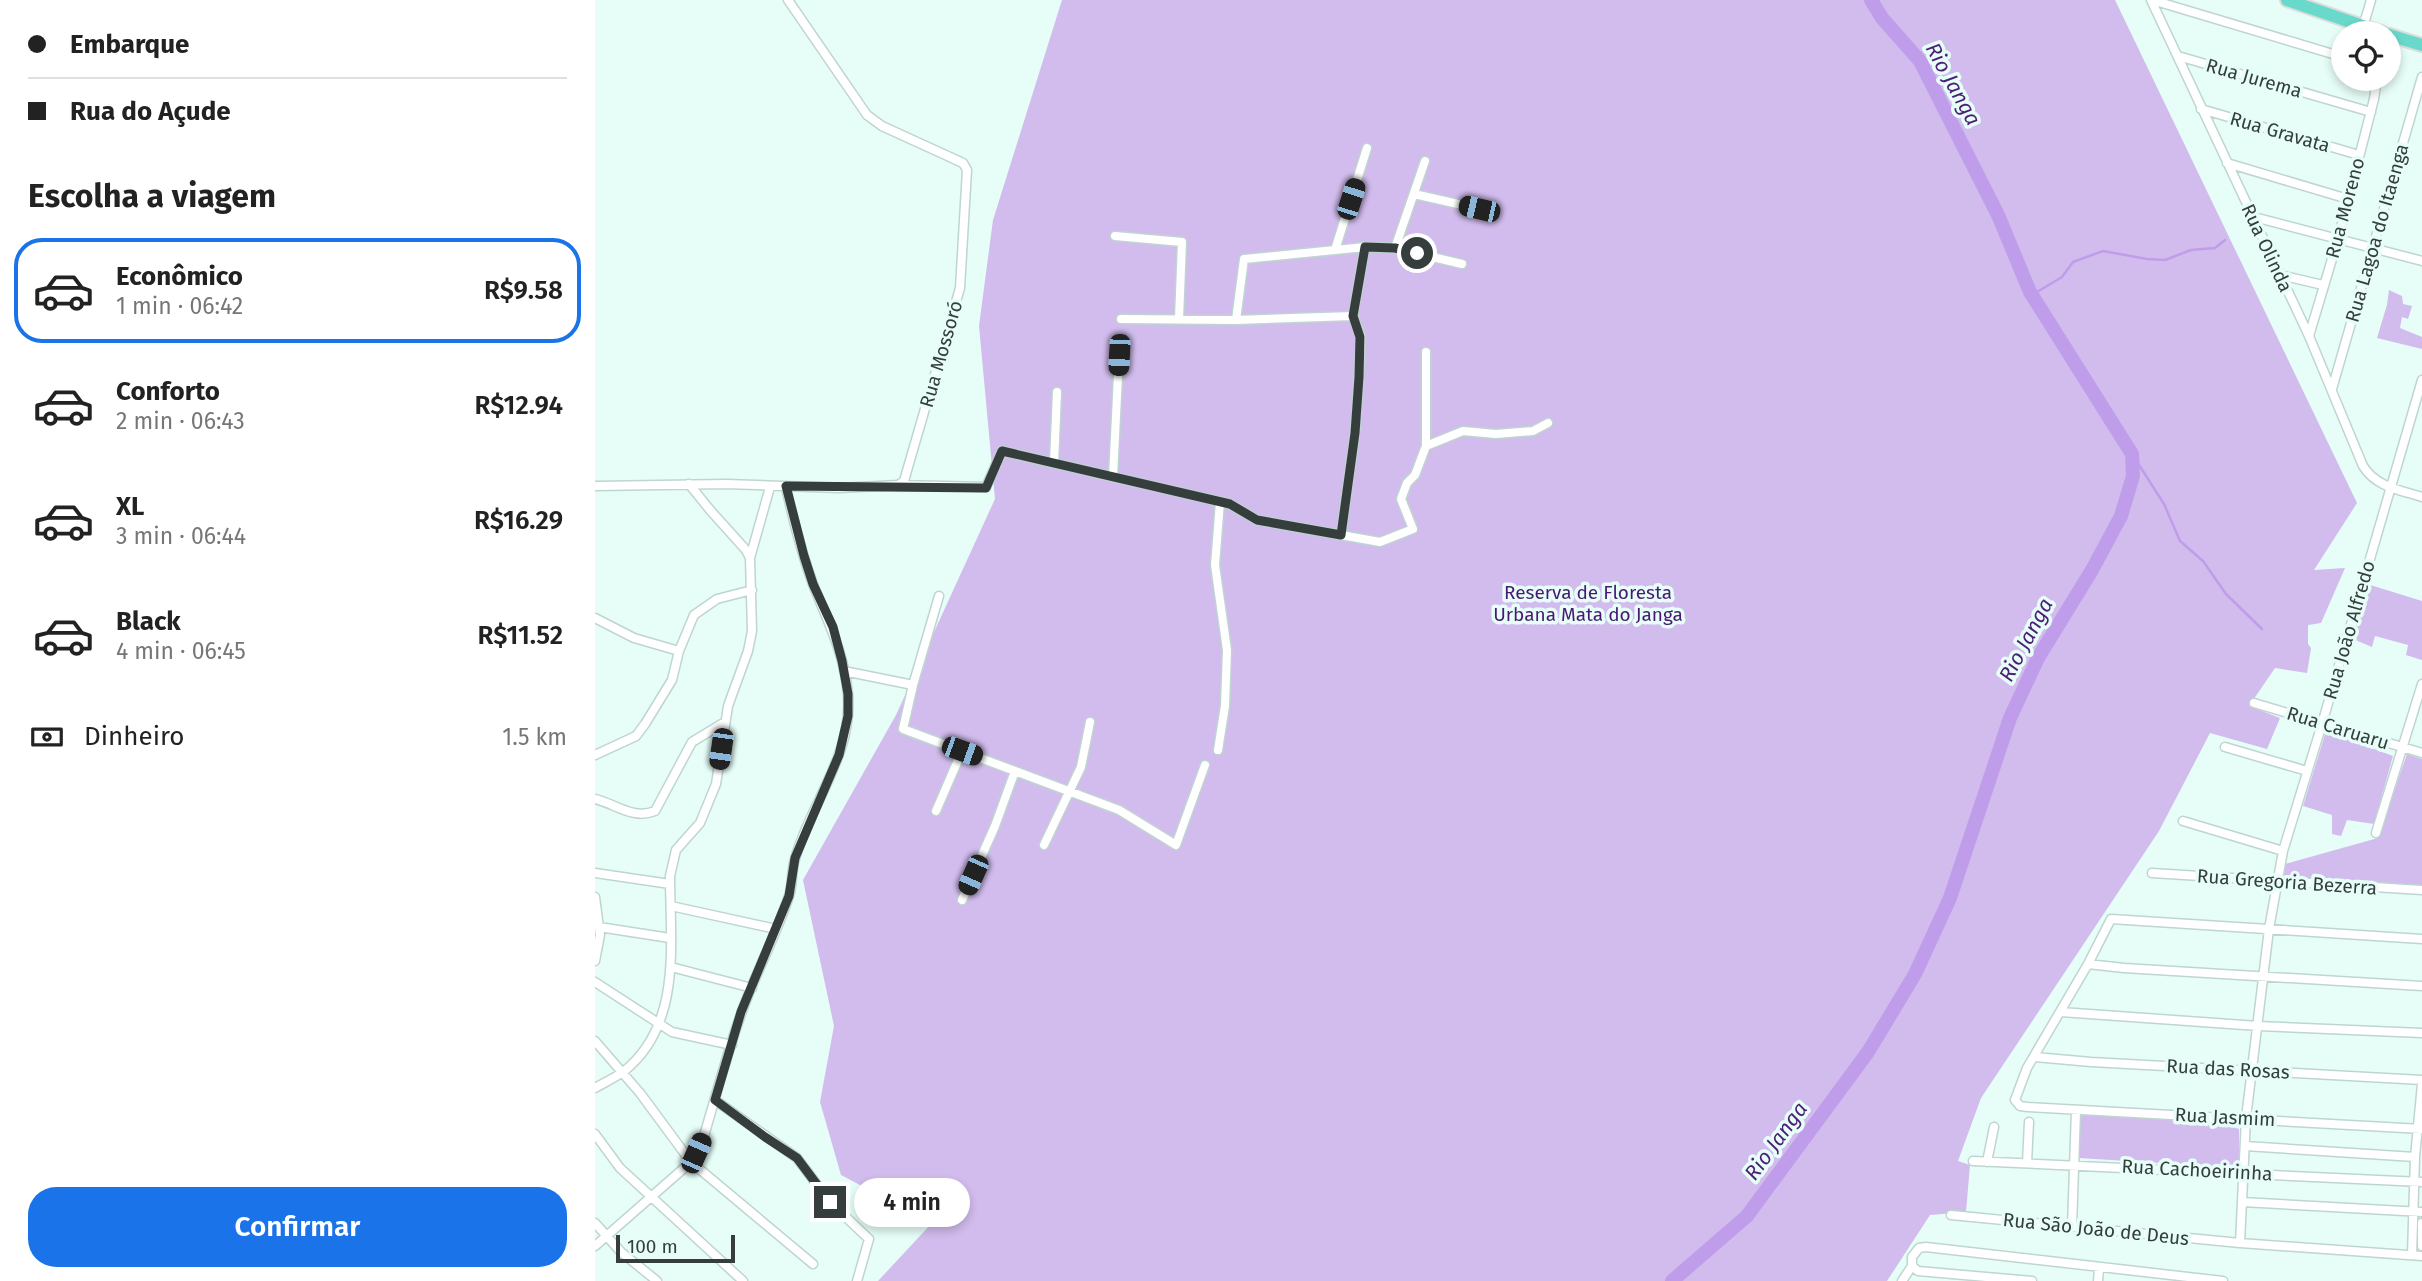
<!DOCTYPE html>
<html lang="pt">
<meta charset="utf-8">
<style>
:root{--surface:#fff;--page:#f2f2f2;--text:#222;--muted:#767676;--line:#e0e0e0;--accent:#1a73e8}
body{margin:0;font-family:"Fira Sans",sans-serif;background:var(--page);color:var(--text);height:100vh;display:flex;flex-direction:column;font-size:26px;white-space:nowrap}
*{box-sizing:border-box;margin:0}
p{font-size:23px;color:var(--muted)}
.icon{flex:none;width:38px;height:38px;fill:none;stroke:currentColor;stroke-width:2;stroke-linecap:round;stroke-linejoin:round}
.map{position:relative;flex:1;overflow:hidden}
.sheet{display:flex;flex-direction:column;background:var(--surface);width:595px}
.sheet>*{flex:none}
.guide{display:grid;align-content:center;height:154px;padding:0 28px;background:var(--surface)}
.controls{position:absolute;left:1736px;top:21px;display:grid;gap:14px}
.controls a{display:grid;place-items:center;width:70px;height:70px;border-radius:50%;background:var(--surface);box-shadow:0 4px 10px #0003;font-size:35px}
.scale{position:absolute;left:21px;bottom:18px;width:119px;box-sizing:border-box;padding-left:7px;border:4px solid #353e3c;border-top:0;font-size:19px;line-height:24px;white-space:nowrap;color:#353e3c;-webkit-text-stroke:5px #e6fdf8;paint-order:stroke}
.end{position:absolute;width:32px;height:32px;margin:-16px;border:9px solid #353e3c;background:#fff;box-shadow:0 0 0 4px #fff}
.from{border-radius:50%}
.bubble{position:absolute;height:49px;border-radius:24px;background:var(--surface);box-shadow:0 4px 10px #0003;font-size:23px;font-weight:600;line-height:49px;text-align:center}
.car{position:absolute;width:21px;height:42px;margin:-21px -10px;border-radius:9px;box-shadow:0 0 5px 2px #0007;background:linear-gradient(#222 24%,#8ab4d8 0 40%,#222 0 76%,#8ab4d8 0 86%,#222 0)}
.guide b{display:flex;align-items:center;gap:24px;height:66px;font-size:26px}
.guide b+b{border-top:2px solid var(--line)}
.guide i{width:18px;height:18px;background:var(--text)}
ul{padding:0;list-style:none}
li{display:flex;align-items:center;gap:21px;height:105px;margin:0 14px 10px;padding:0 14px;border:4px solid transparent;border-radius:28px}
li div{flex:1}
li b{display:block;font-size:26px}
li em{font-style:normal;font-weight:600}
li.selected{border-color:var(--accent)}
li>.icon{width:63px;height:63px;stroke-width:1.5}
h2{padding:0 28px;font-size:32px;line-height:84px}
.pay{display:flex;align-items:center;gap:18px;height:77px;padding:0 28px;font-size:26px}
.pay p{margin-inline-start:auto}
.cta{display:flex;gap:14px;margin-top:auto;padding:14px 28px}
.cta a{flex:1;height:80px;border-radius:28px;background:var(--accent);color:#fff;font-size:28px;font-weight:600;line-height:80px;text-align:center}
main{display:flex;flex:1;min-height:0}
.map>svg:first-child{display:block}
.green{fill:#d1bced}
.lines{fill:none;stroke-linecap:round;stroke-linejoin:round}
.stream{stroke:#c09dea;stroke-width:2.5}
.river{stroke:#c09dea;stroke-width:14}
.minor-casing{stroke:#bfd5d0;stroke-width:11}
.primary-casing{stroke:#dbdcdc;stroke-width:16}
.minor{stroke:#fff;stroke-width:8}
.primary{stroke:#68d9cb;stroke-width:12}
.route{stroke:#353e3c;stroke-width:9}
.labels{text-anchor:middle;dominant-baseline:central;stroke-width:7;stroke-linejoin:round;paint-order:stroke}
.street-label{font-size:19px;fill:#353e3c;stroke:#e6fdf8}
.park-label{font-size:19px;fill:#491872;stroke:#e6fdf8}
.water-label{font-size:21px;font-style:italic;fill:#4d1d76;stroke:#e6fdf8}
</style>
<main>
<section class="sheet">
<div class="guide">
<b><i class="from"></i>Embarque</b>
<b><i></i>Rua do Açude</b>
</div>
<h2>Escolha a viagem</h2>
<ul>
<li class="selected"><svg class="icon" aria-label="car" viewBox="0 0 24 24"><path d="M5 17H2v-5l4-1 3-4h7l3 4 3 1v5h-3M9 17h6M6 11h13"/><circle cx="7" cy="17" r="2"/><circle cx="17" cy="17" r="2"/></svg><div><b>Econômico</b><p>1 min · 06:42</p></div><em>R$9.58</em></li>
<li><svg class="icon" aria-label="car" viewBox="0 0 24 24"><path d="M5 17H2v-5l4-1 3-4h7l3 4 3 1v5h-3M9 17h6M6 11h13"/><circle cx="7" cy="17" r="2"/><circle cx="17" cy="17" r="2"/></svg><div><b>Conforto</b><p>2 min · 06:43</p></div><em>R$12.94</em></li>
<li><svg class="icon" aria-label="car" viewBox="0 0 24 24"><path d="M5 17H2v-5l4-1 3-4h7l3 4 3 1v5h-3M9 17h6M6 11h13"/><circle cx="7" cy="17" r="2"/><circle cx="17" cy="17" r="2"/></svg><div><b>XL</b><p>3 min · 06:44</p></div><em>R$16.29</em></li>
<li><svg class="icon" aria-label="car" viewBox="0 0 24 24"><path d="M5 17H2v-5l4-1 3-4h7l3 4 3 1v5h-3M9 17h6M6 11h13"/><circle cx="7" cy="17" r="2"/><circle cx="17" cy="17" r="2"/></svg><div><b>Black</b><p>4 min · 06:45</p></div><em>R$11.52</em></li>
</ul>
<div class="pay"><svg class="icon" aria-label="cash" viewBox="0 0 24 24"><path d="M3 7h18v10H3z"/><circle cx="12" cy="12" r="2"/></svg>Dinheiro<p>1.5 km</p></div>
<div class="cta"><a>Confirmar</a></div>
</section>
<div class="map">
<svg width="1827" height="1281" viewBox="0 0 1827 1281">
<rect width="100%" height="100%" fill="#e6fdf8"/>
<path class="green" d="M467 0H1520L1762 503 1719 570 1750 568 1726 623 1713 625V644L1716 648 1712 673 1680 668 1654 706 1685 718 1672 749 1615 733 1564 831 1386 1098 1363 1161 1375 1165 1371 1212 1335 1215 1292 1281H283L337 1223 246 1175 225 1102 239 1026 208 880 301 715 400 499 384 326 398 220Z
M1794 290 1807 296 1808 304 1817 306 1813 319 1807 317 1805 328 1827 337V349L1782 338 1792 305Z
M1772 584 1827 601V660L1811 655 1813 645 1780 636 1777 647 1758 639Z
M1731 731 1798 756 1779 824 1752 820 1746 836 1737 834V815L1708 806Z
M1812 754 1827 759V886L1686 878 1690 864 1783 838Z
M1484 1113 1627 1120 1635 1126 1644 1129V1168L1484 1158Z"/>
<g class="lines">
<path class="stream" d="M1437 295 1467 277 1478 262 1508 251 1552 259 1570 260 1596 250 1620 248 1630 240
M1537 454 1569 504 1585 541 1608 561 1631 594 1667 629"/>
<path class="river" d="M1077 1281 1152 1216 1273 1052 1320 974 1355 898 1415 718 1443 658 1497 570 1526 516 1538 476 1537 454 1435 292 1403 215 1325 61 1287 18 1276 0"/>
<g class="minor-casing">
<path id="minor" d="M1556 0 1714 336 1768 466C1781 487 1805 490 1827 497
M1557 0 1748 57
M1768 27 1776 0
M1583 56 1776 112
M1606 109 1764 155
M1632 163 1753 199
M819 194 885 209
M1659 217 1827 261
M520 236 587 242 584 319
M800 248 867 264
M740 250 772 148
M1685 275 1728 285
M526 319 641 320 758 316
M641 320 649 259 770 247 800 248 830 161
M1714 336 1743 239 1779 99 1782 79
M831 352V446
M1737 389 1827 77
M459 463 462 392
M518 477 524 355
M303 485 391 487 407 451 635 504 662 520 785 542 818 529 806 499 812 483 820 475 831 446 868 431 901 434 938 431 953 423
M0 486 131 484 244 488 303 485 309 481 365 288 372 170 368 163 287 126 272 115 193 0
M746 535 760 433 764 377 766 337 758 316 770 247
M155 558 175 487
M0 618 39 638 84 651
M249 671 318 685 308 729 524 810 581 845 610 765
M318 685 344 596
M1659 703 1827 753
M1630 747 1712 771
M623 750 630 706 632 650 620 565 625 502
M0 755 41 736 50 724 77 680 84 651 99 615 122 599 157 590
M0 799C21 804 38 820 60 811L97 742 130 722
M341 811 367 751
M1588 821 1688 851
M1781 833 1827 684
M449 845 486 767 495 722
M0 873 75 884
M1557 873 1827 890
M0 897 5 935 0 961
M367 900 400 826 420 771
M76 906 181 929
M4 927 75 938
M1827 939 1516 919 1493 964 1432 1068 1420 1100 1425 1106 1433 1107 1827 1129
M1493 964 1529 968 1827 986
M76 967 157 988
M0 982 77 1032 137 1045
M1466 1012 1663 1026 1827 1033
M0 1041 45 1093 96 1162 218 1264
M1440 1057 1496 1062 1827 1080
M0 1088C9 1083 19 1078 28 1072 88 1025 75 943 75 876L81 850 105 823 121 784 133 706 153 651 157 631 155 558 151 550 115 510 94 484
M120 1100 202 1158 235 1202 274 1239 262 1281
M0 1134 25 1168 148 1281
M1650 1146 1820 1157
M1378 1161 1827 1182
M1392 1162 1399 1127
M1432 1163 1434 1122
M1647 1202 1827 1212
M1356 1215 1645 1243 1827 1256
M0 1223 26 1252 62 1281
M1827 1223V1246
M1477 1227 1481 1110
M1645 1243 1651 1118 1674 929 1688 851 1727 724 1827 380
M0 1246 96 1162 109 1136C121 1095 132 1054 146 1014 160 974 181 936 194 896 198 884 196 871 200 859 215 804 258 755 253 695 249 651 233 623 218 584 206 552 198 519 191 487
M1817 1255 1820 1157 1827 1084
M1307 1281 1317 1266
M1437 1281 1323 1271 1317 1266V1257L1324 1248 1331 1247 1628 1281
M1503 1281 1504 1268"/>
</g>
<g class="primary-casing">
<path id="primary" d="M1692 0 1788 33
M1794 35 1827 45"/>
</g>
<use href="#minor" class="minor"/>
<use href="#primary" class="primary"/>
</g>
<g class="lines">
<path class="route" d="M235 1202 202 1158 170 1137 120 1100 146 1012 194 896 200 858 244 755 253 716V694L247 661 238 627 218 584 209 556 191 486 391 488 407 451 635 504 662 520 746 535 760 433 764 377 765 337 758 316 770 247 800 248 822 253"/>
</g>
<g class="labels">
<g class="street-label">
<text transform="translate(1659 78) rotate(16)">Rua Jurema</text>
<text transform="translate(1685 132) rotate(16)">Rua Gravata</text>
<text transform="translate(1750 208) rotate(-75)">Rua Moreno</text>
<text transform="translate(1782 233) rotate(-74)">Rua Lagoa do Itaenga</text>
<text transform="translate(1672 248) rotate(65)">Rua Olinda</text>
<text transform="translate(346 354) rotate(-74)">Rua Mossoró</text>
<text transform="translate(1754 630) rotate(-74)">Rua João Alfredo</text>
<text transform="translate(1743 728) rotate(17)">Rua Caruaru</text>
<text transform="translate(1692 882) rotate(4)">Rua Gregoria Bezerra</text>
<text transform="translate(1633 1069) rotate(3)">Rua das Rosas</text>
<text transform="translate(1630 1117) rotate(3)">Rua Jasmim</text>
<text transform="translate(1602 1170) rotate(3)">Rua Cachoeirinha</text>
<text transform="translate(1501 1229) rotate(6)">Rua São João de Deus</text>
</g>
<g class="park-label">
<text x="993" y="592">Reserva de Floresta<tspan x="993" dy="22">Urbana Mata do Janga</tspan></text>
</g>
<g class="water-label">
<text transform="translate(1358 84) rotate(61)">Rio Janga</text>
<text transform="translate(1431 640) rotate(-62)">Rio Janga</text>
<text transform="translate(1181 1141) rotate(-54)">Rio Janga</text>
</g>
</g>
</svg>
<div class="controls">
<a><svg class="icon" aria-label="locate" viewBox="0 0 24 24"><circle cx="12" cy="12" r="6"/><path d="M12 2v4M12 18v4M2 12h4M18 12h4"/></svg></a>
</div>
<div class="scale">100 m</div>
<i class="end from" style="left:822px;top:253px"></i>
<i class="end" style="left:235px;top:1202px"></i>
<div class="bubble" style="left:259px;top:1178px;width:116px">4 min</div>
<i class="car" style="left:756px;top:199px;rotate:18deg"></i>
<i class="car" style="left:884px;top:209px;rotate:283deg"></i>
<i class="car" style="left:524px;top:355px;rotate:183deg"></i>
<i class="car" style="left:126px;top:749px;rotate:188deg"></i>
<i class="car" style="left:367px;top:751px;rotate:110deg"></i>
<i class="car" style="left:378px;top:875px;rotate:204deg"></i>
<i class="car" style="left:101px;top:1153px;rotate:24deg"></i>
</div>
</main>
